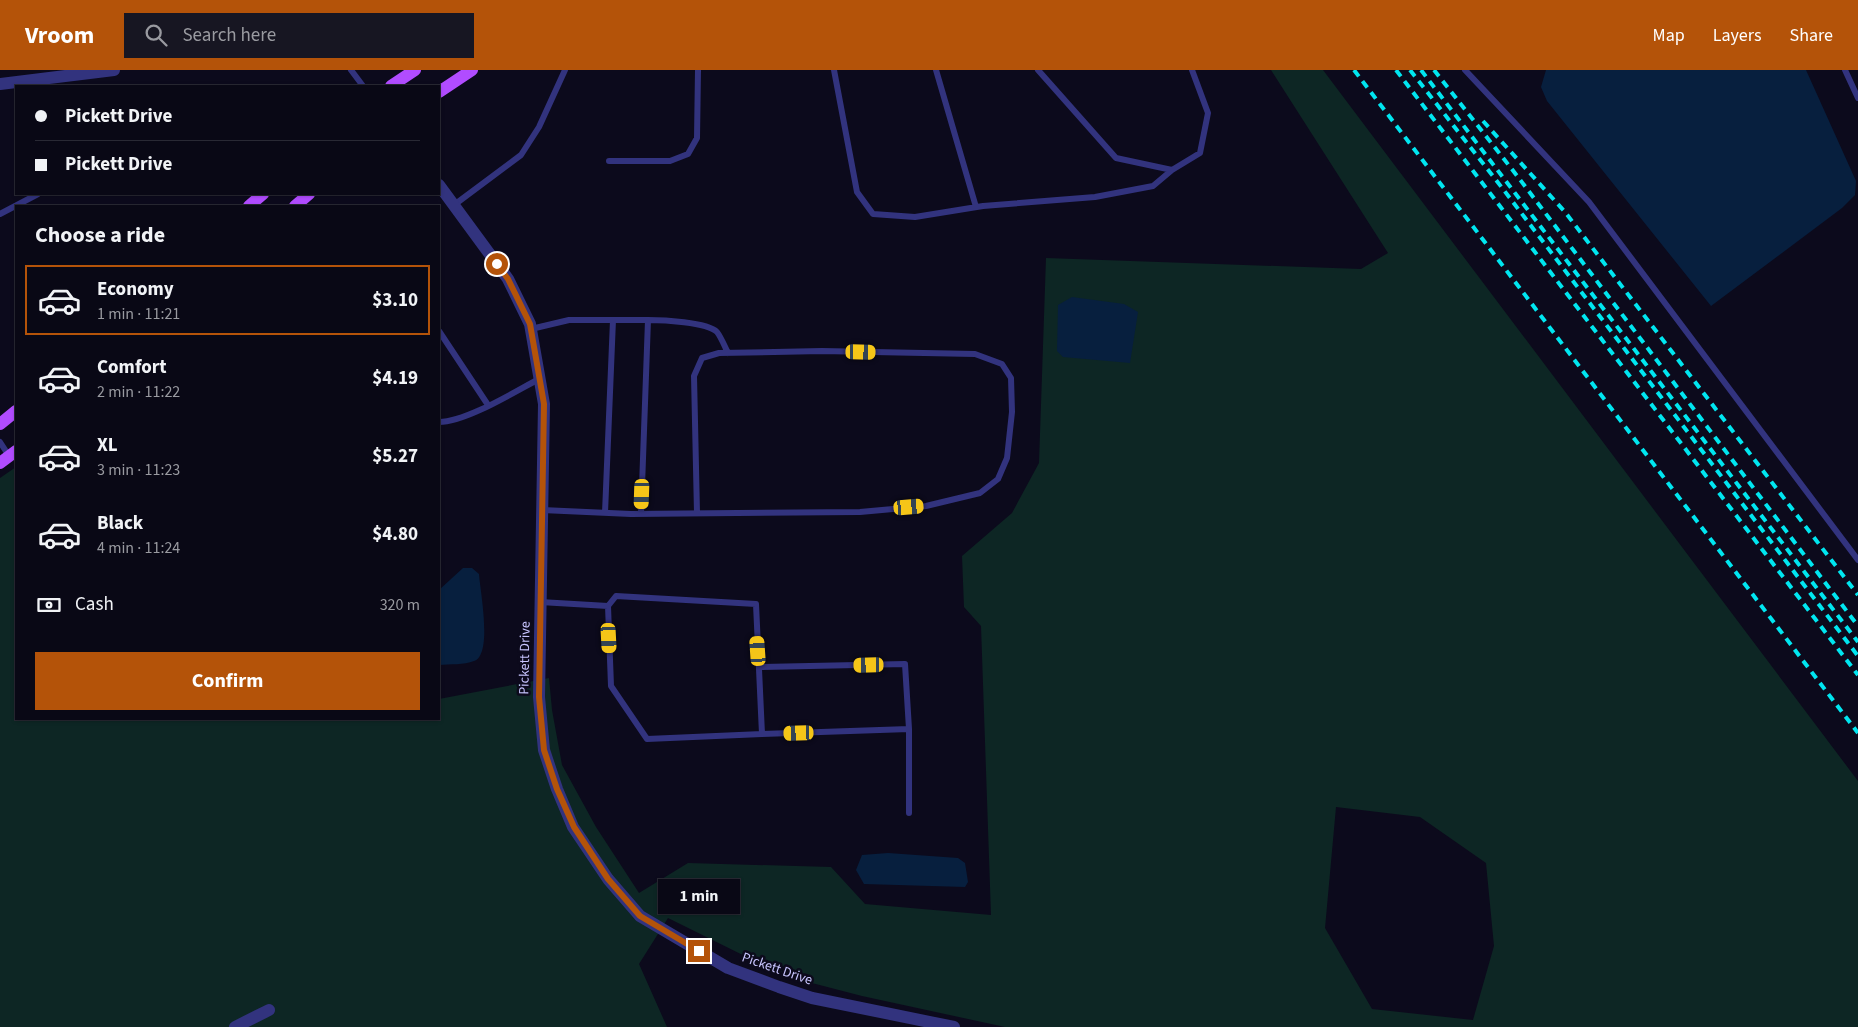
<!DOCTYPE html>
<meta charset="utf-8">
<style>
:root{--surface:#090815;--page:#171622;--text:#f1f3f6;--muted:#999aa0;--line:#292934;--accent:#b45309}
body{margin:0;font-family:"Source Sans 3",sans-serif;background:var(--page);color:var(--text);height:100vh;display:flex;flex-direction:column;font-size:19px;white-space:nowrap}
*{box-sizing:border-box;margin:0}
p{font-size:16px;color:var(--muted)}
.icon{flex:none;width:28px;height:28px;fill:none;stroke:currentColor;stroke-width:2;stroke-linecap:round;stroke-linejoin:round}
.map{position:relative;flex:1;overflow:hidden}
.side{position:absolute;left:15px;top:135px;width:425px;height:515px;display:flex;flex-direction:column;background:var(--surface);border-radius:0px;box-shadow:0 1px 4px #0004,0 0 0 1px var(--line)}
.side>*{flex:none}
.top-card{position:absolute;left:15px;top:15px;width:425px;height:110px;border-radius:0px;box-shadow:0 1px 4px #0004,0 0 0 1px var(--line);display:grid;align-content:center;height:110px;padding:0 20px;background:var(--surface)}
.end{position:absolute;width:22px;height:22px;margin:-11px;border:6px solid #b45309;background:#fff;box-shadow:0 0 0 2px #fff}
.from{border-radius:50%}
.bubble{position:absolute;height:35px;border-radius:0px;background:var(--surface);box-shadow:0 1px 4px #0004,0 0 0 1px var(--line);font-size:16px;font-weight:700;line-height:35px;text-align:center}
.car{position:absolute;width:15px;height:30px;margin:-15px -8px;border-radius:6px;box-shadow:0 0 4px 1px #0007;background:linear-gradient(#f5c518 24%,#345 0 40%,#f5c518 0 76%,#345 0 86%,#f5c518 0)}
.top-card b{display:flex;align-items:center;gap:18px;height:48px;font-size:19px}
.top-card b+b{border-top:1px solid var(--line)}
.top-card i{width:12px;height:12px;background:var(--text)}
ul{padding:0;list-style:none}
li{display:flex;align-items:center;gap:15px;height:70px;margin:0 10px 8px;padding:0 10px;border:2px solid transparent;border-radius:0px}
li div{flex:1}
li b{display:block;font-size:19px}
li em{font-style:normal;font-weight:700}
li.on{border-color:var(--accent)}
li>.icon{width:45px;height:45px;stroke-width:1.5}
h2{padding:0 20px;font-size:22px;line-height:60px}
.pay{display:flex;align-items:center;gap:12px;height:55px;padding:0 20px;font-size:19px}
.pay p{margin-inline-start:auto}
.button{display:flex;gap:10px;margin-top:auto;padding:10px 20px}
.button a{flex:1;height:58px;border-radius:0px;background:var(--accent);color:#fff;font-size:20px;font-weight:700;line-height:58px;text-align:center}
header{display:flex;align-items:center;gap:30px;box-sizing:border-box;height:70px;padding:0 25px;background:var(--accent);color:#fff}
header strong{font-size:24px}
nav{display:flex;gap:28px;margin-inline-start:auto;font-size:18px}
.search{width:350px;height:45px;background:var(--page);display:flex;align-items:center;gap:12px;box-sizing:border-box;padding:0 18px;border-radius:0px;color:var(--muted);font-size:19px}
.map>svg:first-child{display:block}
.green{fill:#0d2624;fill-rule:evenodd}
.water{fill:#071f3e}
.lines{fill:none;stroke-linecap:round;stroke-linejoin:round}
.service{stroke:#32337e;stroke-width:6}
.minor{stroke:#32337e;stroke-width:12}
.primary{stroke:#b14cff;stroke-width:12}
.rail{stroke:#00e6f0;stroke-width:4;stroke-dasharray:8 6;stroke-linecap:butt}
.route{stroke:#b45309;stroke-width:6}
.labels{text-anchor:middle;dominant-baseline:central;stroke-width:5;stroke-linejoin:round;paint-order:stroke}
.street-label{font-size:14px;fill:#c8c5ff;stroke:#0c0a1c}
</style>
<header>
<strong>Vroom</strong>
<div class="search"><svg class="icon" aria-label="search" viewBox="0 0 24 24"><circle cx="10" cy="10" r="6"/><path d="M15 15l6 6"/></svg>Search here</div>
<nav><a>Map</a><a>Layers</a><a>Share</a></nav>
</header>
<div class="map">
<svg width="1858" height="957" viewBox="0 0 1858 957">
<rect width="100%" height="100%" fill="#0c0a1c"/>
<path class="green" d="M1271 0H1323L1858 711V957H1005L862 926 785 906 668 848 639 894 667 957H0V408L16 397V649H439V629L549 608 552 640 562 695 596 757 639 823 688 793 831 797 865 834 991 845 981 556 964 537 962 486 1012 443 1039 393 1046 188 1361 199 1388 183ZM1336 737 1420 747 1486 793 1494 876 1473 950 1372 939 1325 858Z"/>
<path class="water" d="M1546 0H1806L1856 111 1855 125 1842 138 1711 236 1547 31 1541 17Z
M1072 227 1124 234 1138 242 1130 293 1063 287 1057 281 1058 235Z
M463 498H472L479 504C480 520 493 585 474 591 464 595 450 594 439 595V520Z
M888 783 958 788 965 793 968 812 965 817 864 814 856 800 862 785Z"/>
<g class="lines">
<path class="service" d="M351 0 363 16
M834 0 857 122 873 144 915 147 983 136 1095 127 1153 116 1172 100
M936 0 976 137
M1038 0 1116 88 1172 100 1200 83 1208 43 1192 0
M1465 0 1589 132 1858 490
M1845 0 1858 28
M609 91H670L688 84 697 68 698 0
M454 135 521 85 539 57 565 0
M0 144 38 124
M648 250C662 250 707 252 717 262 721 267 725 277 728 283
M531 259 569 250H648L641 444
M439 261 488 335
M439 352C466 352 514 322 539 309
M0 372 9 386
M542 440 631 444 860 442 926 436 980 423 998 409 1007 388 1012 342 1011 308 1002 294 975 284 822 281 719 283 702 288 694 306 697 443
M605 443 613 250
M540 532 608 536 611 616 647 669 762 664 756 534 616 526 608 536
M759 597 905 594 909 659
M762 664 909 659V743"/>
<path class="minor" d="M0 14 114 0
M439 115 508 209 530 254 544 334 539 627 544 680 557 719 573 757 608 809 640 846 728 898 779 917 812 928 954 957
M235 957 269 940"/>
<path class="primary" d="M391 16 415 0
M439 22 472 0
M249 136 263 124
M295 136 309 124
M0 354 16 341
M0 393 16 381"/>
<path class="rail" d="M1354 0 1858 663
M1396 0 1858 605
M1410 0 1503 119 1858 586
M1421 0 1858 572
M1434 0 1518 107 1858 556
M1483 51 1565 142 1858 525"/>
</g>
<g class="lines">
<path class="route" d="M497 194 508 209 530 254 544 334 539 627 544 680 557 719 574 757 608 809 640 846 699 881"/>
</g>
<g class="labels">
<g class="street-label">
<text transform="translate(525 588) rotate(-89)">Pickett Drive</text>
<text transform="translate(777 899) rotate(19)">Pickett Drive</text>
</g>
</g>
</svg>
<i class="end from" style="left:497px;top:194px"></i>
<i class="end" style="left:699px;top:881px"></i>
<div class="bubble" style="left:658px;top:809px;width:82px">1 min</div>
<i class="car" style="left:861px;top:282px;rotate:91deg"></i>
<i class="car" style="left:642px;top:424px;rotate:182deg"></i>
<i class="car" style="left:909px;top:437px;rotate:85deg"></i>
<i class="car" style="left:609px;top:568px;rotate:177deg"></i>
<i class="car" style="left:758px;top:581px;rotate:356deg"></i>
<i class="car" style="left:869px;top:595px;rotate:269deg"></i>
<i class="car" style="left:799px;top:663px;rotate:268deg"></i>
<div class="top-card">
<b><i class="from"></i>Pickett Drive</b>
<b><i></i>Pickett Drive</b>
</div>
<section class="side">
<h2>Choose a ride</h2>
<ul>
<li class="on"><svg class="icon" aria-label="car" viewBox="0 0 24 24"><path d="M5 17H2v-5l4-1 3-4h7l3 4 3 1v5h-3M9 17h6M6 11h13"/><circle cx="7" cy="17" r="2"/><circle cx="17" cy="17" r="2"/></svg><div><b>Economy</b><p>1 min · 11:21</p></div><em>$3.10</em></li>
<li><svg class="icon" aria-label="car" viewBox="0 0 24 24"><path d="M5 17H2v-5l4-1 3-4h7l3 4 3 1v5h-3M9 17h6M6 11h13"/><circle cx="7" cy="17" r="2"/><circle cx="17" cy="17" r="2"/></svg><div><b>Comfort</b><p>2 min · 11:22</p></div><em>$4.19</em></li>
<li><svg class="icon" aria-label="car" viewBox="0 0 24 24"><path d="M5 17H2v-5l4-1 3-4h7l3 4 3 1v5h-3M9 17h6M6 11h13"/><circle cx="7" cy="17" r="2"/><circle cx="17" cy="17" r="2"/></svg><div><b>XL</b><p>3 min · 11:23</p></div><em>$5.27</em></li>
<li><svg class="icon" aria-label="car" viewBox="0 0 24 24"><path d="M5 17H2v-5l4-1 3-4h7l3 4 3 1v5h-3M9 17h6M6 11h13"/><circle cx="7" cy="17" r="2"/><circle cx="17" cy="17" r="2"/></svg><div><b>Black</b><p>4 min · 11:24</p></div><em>$4.80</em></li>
</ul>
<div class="pay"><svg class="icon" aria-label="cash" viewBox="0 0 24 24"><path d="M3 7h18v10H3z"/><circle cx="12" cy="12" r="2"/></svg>Cash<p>320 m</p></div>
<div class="button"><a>Confirm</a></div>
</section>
</div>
